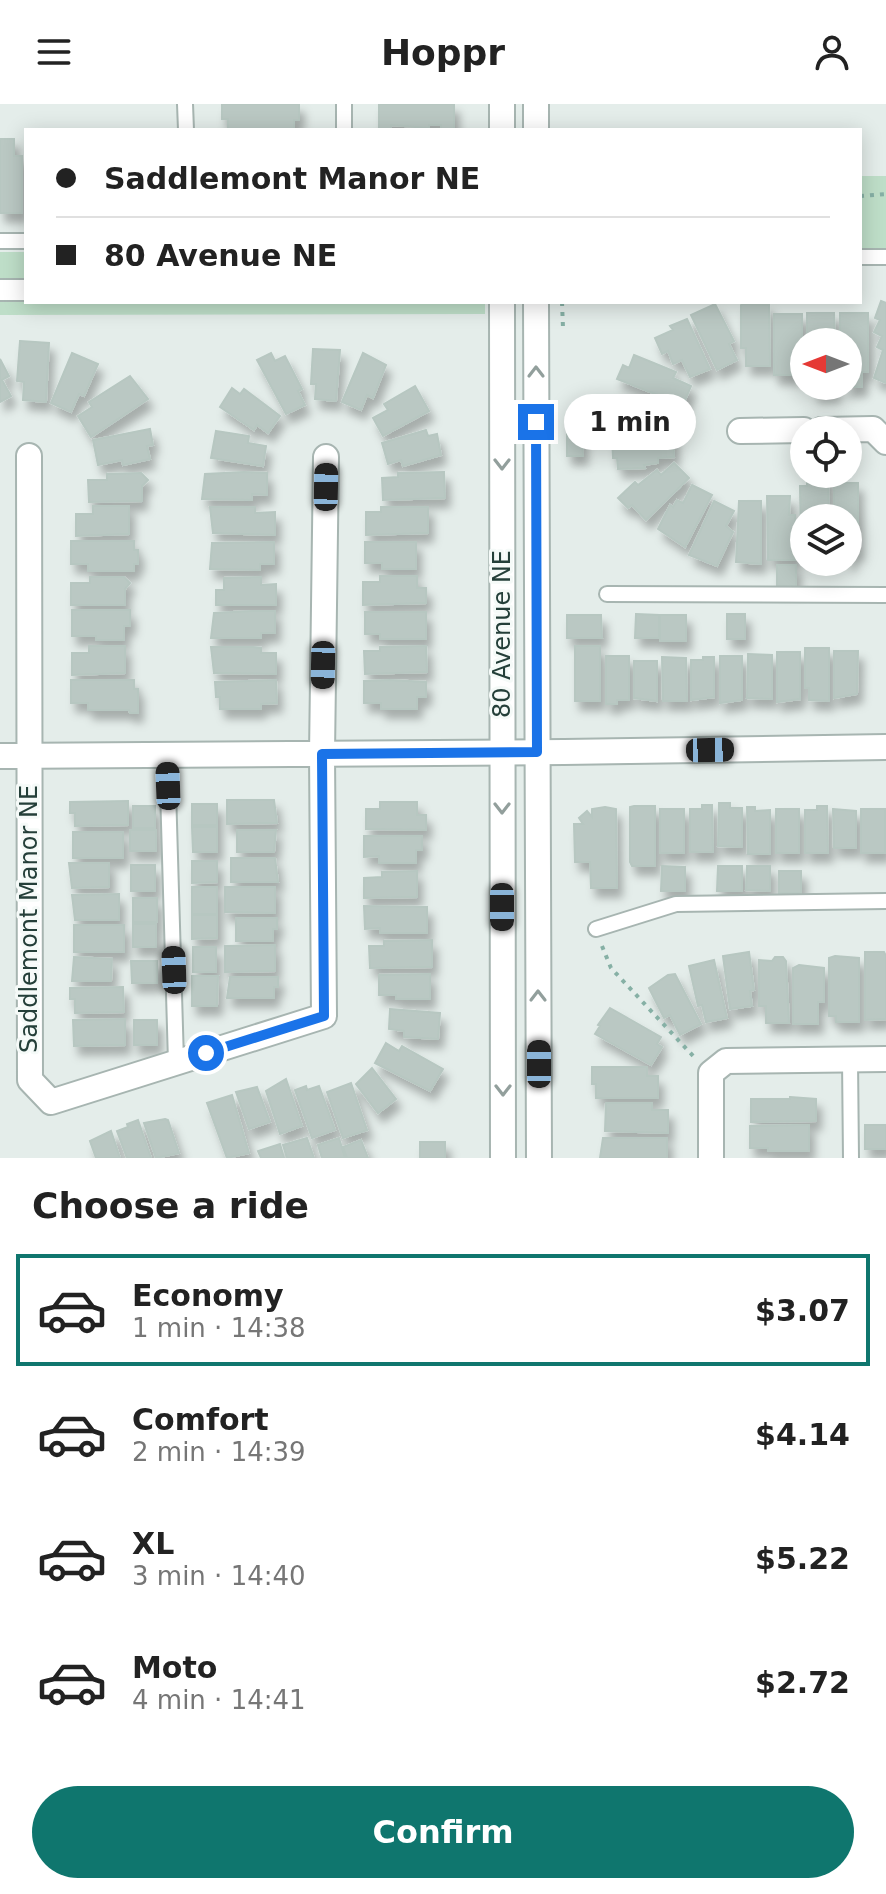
<!DOCTYPE html>
<meta charset="utf-8">
<style>
:root{--surface:#fff;--page:#f2f2f2;--text:#222;--muted:#767676;--line:#e0e0e0;--accent:#0f766e}
body{margin:0;font-family:"DejaVu Sans",sans-serif;background:var(--page);color:var(--text);height:100vh;display:flex;flex-direction:column;font-size:30px;white-space:nowrap}
*{box-sizing:border-box;margin:0}
p{font-size:26px;color:var(--muted)}
.icon{flex:none;width:44px;height:44px;fill:none;stroke:currentColor;stroke-width:2;stroke-linecap:round;stroke-linejoin:round}
.map{position:relative;height:1054px;overflow:hidden}
.drawer{display:flex;flex-direction:column;background:var(--surface);flex:1}
.drawer>*{flex:none}
.top-card{position:absolute;left:24px;top:24px;width:838px;height:176px;border-radius:0px;box-shadow:0 4px 20px #0003;display:grid;align-content:center;height:176px;padding:0 32px;background:var(--surface)}
.needle{width:52px;rotate:270deg}
.tools{position:absolute;left:790px;top:224px;display:grid;gap:16px}
.tools a{display:grid;place-items:center;width:72px;height:72px;border-radius:50%;background:var(--surface);box-shadow:0 4px 20px #0003;font-size:40px}
.end{position:absolute;width:36px;height:36px;margin:-18px;border:10px solid #1a73e8;background:#fff;box-shadow:0 0 0 4px #fff}
.from{border-radius:50%}
.bubble{position:absolute;height:56px;border-radius:28px;background:var(--surface);box-shadow:0 4px 20px #0003;font-size:26px;font-weight:600;line-height:56px;text-align:center}
.car{position:absolute;width:24px;height:48px;margin:-24px -12px;border-radius:10px;box-shadow:0 0 6px 2px #0007;background:linear-gradient(#222 24%,#8ab4d8 0 40%,#222 0 76%,#8ab4d8 0 86%,#222 0)}
.top-card b{display:flex;align-items:center;gap:28px;height:76px;font-size:30px}
.top-card b+b{border-top:2px solid var(--line)}
.top-card i{width:20px;height:20px;background:var(--text)}
ul{padding:0;list-style:none}
li{display:flex;align-items:center;gap:24px;height:112px;margin:0 16px 12px;padding:0 16px;border:4px solid transparent;border-radius:0px}
li div{flex:1}
li b{display:block;font-size:30px}
li em{font-style:normal;font-weight:600}
li.active{border-color:var(--accent)}
li>.icon{width:72px;height:72px;stroke-width:1.5}
h2{padding:0 32px;font-size:36px;line-height:96px}
.button{display:flex;gap:16px;margin-top:auto;padding:16px 32px}
.button a{flex:1;height:92px;border-radius:48px;background:var(--accent);color:#fff;font-size:32px;font-weight:600;line-height:92px;text-align:center}
header{display:flex;justify-content:space-between;align-items:center;height:104px;padding:0 32px;background:var(--surface);font-size:36px;font-weight:600}
.map>svg:first-child{display:block}
.green{fill:#bedec8}
.building{fill:#bac8c3;stroke:#b7c7c1;stroke-width:2;filter:url(#shadow)}
.lines{fill:none;stroke-linecap:round;stroke-linejoin:round}
.service-casing{stroke:#a7b5b1;stroke-width:18}
.pedestrian-casing{stroke:#a7b5b1;stroke-width:24}
.minor-casing{stroke:#a7b5b1;stroke-width:28}
.tertiary-casing{stroke:#a7b5b1;stroke-width:28}
.path{stroke:#86b0a5;stroke-width:4;stroke-dasharray:4 6;stroke-linecap:butt}
.service{stroke:#fff;stroke-width:14}
.pedestrian{stroke:#fff;stroke-width:20}
.minor{stroke:#fff;stroke-width:24}
.tertiary{stroke:#fff;stroke-width:24}
.oneway{stroke:#929f9c}
.route{stroke:#1a73e8;stroke-width:10}
.labels{text-anchor:middle;dominant-baseline:central;stroke-width:6;stroke-linejoin:round;paint-order:stroke}
.street-label{font-size:24px;fill:#243f39;stroke:#f5faf8}
</style>
<header><svg class="icon" aria-label="menu" viewBox="0 0 24 24"><path d="M4 6h16M4 12h16M4 18h16"/></svg>Hoppr<svg class="icon" aria-label="person" viewBox="0 0 24 24"><circle cx="12" cy="8" r="4"/><path d="M4 21q1-7 8-7t8 7"/></svg></header>
<div class="map">
<svg width="886" height="1054" viewBox="0 0 886 1054">
<defs>
<filter id="shadow"><feDropShadow dx="5" dy="9" stdDeviation="4" flood-color="#0004"/></filter>
</defs>
<rect width="100%" height="100%" fill="#e4edea"/>
<path class="green" d="M860 72H886V146H860Z
M0 148H26V198H485V210L0 211Z"/>
<path class="building" d="M222 0H299V16H294V26H228V15H222Z
M379 0H454V26H441V21H429V24L391 21V26H379Z
M0 35H14V52H22V109H0Z
M881 197 886 199V279L874 274 883 246 877 243 882 232 874 228 880 216 875 214Z
M715 200 734 237 729 240 737 256 717 266 691 211Z
M743 200 769 201 770 262H746V244H741V201Z
M807 209H834L835 238H807Z
M840 209H868V268H862V283H841L848 282V238H840Z
M774 210H802V253H796V271H774Z
M687 215 710 265 690 273 682 256 673 260 668 247 662 250 655 234 673 226 670 222Z
M20 237 49 239 46 298 23 296 24 278 17 277Z
M313 245 340 246 336 297 315 295 316 280H311Z
M72 249 98 260 84 292 79 290 71 308 51 299Z
M271 249 275 257 285 252 302 285 298 287 305 301 286 310 257 256Z
M363 249 386 261 373 294 367 291 361 306 342 298Z
M634 251 676 268 673 274 691 282 683 301 617 275 623 261 629 264Z
M0 255 9 272 2 276 11 292 0 298Z
M130 272 148 295 91 333 78 312 92 303 89 298Z
M415 282 429 307 383 332 373 314 388 306 384 300Z
M813 282H835V289H814Z
M232 284 240 290 244 285 280 312 268 329 257 321 254 326 220 303Z
M600 296H655V303L672 302V326L602 327Z
M567 316H582V327H567Z
M150 325 153 341 147 342 150 355 123 361 122 356 98 361 93 336Z
M426 326 428 332 437 330 441 351 403 362 401 356 388 360 382 339Z
M216 327 249 332 248 339 266 342 263 362 211 354Z
M567 329H582L583 352H567Z
M648 330 673 331 674 353 658 354V359L644 361 645 364 618 365 617 354H613L612 334Z
M674 359 689 374 646 416 632 401 628 404 618 394 635 378 638 381 657 366 661 371Z
M244 368 267 369V391L252 390V396L202 395 205 370Z
M444 368 445 394 383 396 382 374 398 373V369Z
M141 369 148 376 142 382V397L89 398 88 376H107V370Z
M807 370H828L829 414H804V446H801L800 382H807Z
M834 379H858V448H851V457H848V414H834Z
M692 381 712 391 685 443 658 425 670 401 673 403 677 396 683 399Z
M767 392H790L789 411H795V456H768Z
M714 397 734 407 726 422 733 428 717 462 689 451Z
M739 397H761V460L736 458Z
M93 402H129V430L76 432V410H93Z
M210 403H255V409L275 408V431L213 429Z
M381 403H428V429L366 431V408H381Z
M71 437H134V446H138V460H134V467H88V460H71Z
M274 438V460H260V466L210 465 212 439Z
M365 438H416V465H382V459H365Z
M777 461H796V482H777Z
M380 472H417V484H426V499L363 501V478H380Z
M90 473H124L130 479 125 485V501H71V479H90Z
M261 473V481L276 480V501H216V486H224V474Z
M72 506H130V522H124V536H96V532H72Z
M252 507H275V529H261V534H211L214 509Z
M365 508H426V535H380V530H365Z
M636 510 659 511V534H635Z
M727 510H745V535H727Z
M567 511H601L602 534H567Z
M660 511H686V537H660Z
M89 542H125V569L72 571V549H89Z
M426 542 427 568 365 570 364 547H380V543Z
M575 542H600V597H575Z
M211 543H253L261 544V549H276V570L214 569Z
M805 544H829V597L809 596V584H805Z
M834 547H858L857 590 834 594Z
M777 548H800V595L777 598Z
M748 550 772 551V595L747 594Z
M606 552H629V596H617V600H606Z
M720 552H742V596L720 599Z
M662 553 686 554 687 597H663Z
M703 553H714V593L691 596V556H703Z
M634 557H657V597L634 594Z
M71 576H134V585H138V609H130L129 606H88V599H71Z
M276 576 277 599 261 600V605H220V593H216L215 578Z
M390 576 426 578V593H417V605H381V599H364V577Z
M227 696H274L277 719 227 720Z
M128 697V721L75 722V709H70V698Z
M380 698H417V711H426V726L366 725V705H380Z
M719 699H730V704H742V743L718 742Z
M192 700H217V721H192Z
M702 701H712L713 748H690V705H702Z
M133 702H155V724H133Z
M634 702H655V762H632L630 758V703Z
M817 702H827L828 749H805V706H817Z
M605 703 616 705 617 784H591L590 758H575L574 720H583L579 714 587 707 592 713V705Z
M747 703H755V707L770 706V750H748Z
M660 705H684V749H660Z
M776 705H799V749H776Z
M833 705 856 707V744H834Z
M861 705H885V749H861Z
M192 723H217V748H193Z
M130 726H156V747H130Z
M237 726H276L274 748H237Z
M73 728H123V754H73Z
M364 732H422V746H416V759H379V752L364 753Z
M231 754H275L278 778H231Z
M192 757H217V778L192 779Z
M69 759H109V783L72 784Z
M131 761H155V787H131Z
M662 762 685 763V787H661Z
M718 762H742V787H717Z
M747 762H770V787L746 786Z
M417 767V793L364 794V774L382 773V768Z
M779 767H801V789H779Z
M192 783H217V810H192Z
M225 783H275V809L225 808Z
M119 790V816H75L72 791Z
M133 794H157V818H133Z
M364 802 427 803V829H380V824L365 825Z
M192 811H217V834L192 835Z
M236 814H277V825H273V837H236Z
M133 820H156V843H133Z
M74 821H124V848H74Z
M432 836V863L370 864 369 842H384V837Z
M275 841V867L225 868V842Z
M193 843H216V868H193Z
M749 848 754 886 750 887 752 902 730 905 723 852Z
M865 848H884L886 852V915L865 916Z
M835 852 859 854V918H836V912H829V854Z
M74 853 112 855 111 877H72Z
M775 853H783L786 857 789 919H766V902H759V856L772 857Z
M714 856 727 914 706 918 702 901 698 902 689 862Z
M131 857H157V879H132Z
M799 861 824 864V898H818V920H793V864Z
M430 870V895H396V891H379V871Z
M675 870 701 920 680 931 670 911 664 914 649 884 668 871Z
M192 872H218L217 902H192Z
M230 873H278V883H274V894H227Z
M123 883 124 908 75 909V895H70V884Z
M610 904 661 933 657 940 662 943 651 961 595 930 600 922 598 921Z
M390 905 440 909 438 935 404 933V927L389 925Z
M125 915V941L74 942 73 916Z
M134 916H157V941H134Z
M386 939 399 947 402 942 443 965 430 987 375 959Z
M592 963H647V972H658V994H596V980H592Z
M372 964 396 995 378 1009 356 980Z
M286 975 302 1022 280 1030 266 987Z
M351 979 367 1026 343 1034 327 988Z
M306 982 307 986 319 982 335 1026 312 1034 295 986Z
M257 983 270 1018 249 1025 236 988Z
M232 991 249 1049 227 1054 207 999Z
M790 993 816 995V1017L751 1018V995H790Z
M606 999H652V1006H668V1029L605 1027Z
M165 1015 168 1016 179 1049 156 1054 144 1019Z
M138 1016 151 1054H127L117 1027 128 1023 127 1020Z
M809 1021V1047H768V1044H750V1022Z
M865 1021H886V1045H865Z
M111 1027 120 1054H96L90 1037Z
M307 1034 314 1054H287L283 1041Z
M339 1034 345 1054H322L318 1041Z
M603 1034H667V1054H600Z
M361 1036 368 1054H347L343 1043Z
M420 1038H445V1054H420Z
M280 1040 284 1054H261L258 1047Z"/>
<g class="lines">
<g class="service-casing">
<path id="service" d="M185 0 186 26
M344 26V0
M0 137H26
M860 153H886
M607 490 886 491
M167 651 176 958
M596 825 676 800 886 797
M850 956 851 1054"/>
</g>
<g class="pedestrian-casing">
<path id="pedestrian" d="M0 186H26"/>
</g>
<g class="minor-casing">
<path id="minor" d="M821 326 873 325 886 338
M740 327 804 326
M29 352 30 976 51 998 324 912 322 650 326 353
M0 652 564 648 886 643
M711 1054V969L726 957 886 955"/>
</g>
<g class="tertiary-casing">
<path id="tertiary" d="M502 0V26
M536 0V26
M502 198 503 1054
M536 198 539 1054"/>
</g>
<path class="path" d="M860 92 886 90
M562 198 563 224
M602 842 611 864 695 954"/>
<use href="#service" class="service"/>
<use href="#pedestrian" class="pedestrian"/>
<use href="#minor" class="minor"/>
<use href="#tertiary" class="tertiary"/>
</g>
<defs><path id="oneway-chevron" d="M-2-3.5L2.5 0L-2 3.5" fill="none" stroke-width="1.6" stroke-linecap="round" stroke-linejoin="round" transform="scale(2)"/></defs>
<g class="oneway">
<use href="#oneway-chevron" transform="translate(536 268) rotate(-90)"/>
<use href="#oneway-chevron" transform="translate(502 360) rotate(90)"/>
<use href="#oneway-chevron" transform="translate(502 704) rotate(90)"/>
<use href="#oneway-chevron" transform="translate(538 892) rotate(-90)"/>
<use href="#oneway-chevron" transform="translate(503 986) rotate(90)"/>
</g>
<g class="lines">
<path class="route" d="M206 949 324 912 322 650 537 648 536 318"/>
</g>
<g class="labels">
<g class="street-label">
<text transform="translate(502 530) rotate(-90)">80 Avenue NE</text>
<text transform="translate(29 815) rotate(-90)">Saddlemont Manor NE</text>
</g>
</g>
</svg>
<div class="tools">
<a><svg class="needle" viewBox="-14 -14 28 28"><path d="M0-13l5 13h-10z" fill="#e53935"/><path d="M0 13l5-13h-10z" fill="#767676"/></svg></a>
<a><svg class="icon" aria-label="locate" viewBox="0 0 24 24"><circle cx="12" cy="12" r="6"/><path d="M12 2v4M12 18v4M2 12h4M18 12h4"/></svg></a>
<a><svg class="icon" aria-label="layers" viewBox="0 0 24 24"><path d="M12 4l9 5-9 5-9-5zM3 14l9 5 9-5"/></svg></a>
</div>
<i class="end from" style="left:206px;top:949px"></i>
<i class="end" style="left:536px;top:318px"></i>
<div class="bubble" style="left:564px;top:290px;width:132px">1 min</div>
<i class="car" style="left:326px;top:383px;rotate:1deg"></i>
<i class="car" style="left:323px;top:561px;rotate:181deg"></i>
<i class="car" style="left:710px;top:646px;rotate:89deg"></i>
<i class="car" style="left:168px;top:682px;rotate:358deg"></i>
<i class="car" style="left:502px;top:803px;rotate:180deg"></i>
<i class="car" style="left:174px;top:866px;rotate:358deg"></i>
<i class="car" style="left:539px;top:960px;rotate:0deg"></i>
<div class="top-card">
<b><i class="from"></i>Saddlemont Manor NE</b>
<b><i></i>80 Avenue NE</b>
</div>
</div>
<section class="drawer">
<h2>Choose a ride</h2>
<ul>
<li class="active"><svg class="icon" aria-label="car" viewBox="0 0 24 24"><path d="M5 17H2v-5l4-1 3-4h7l3 4 3 1v5h-3M9 17h6M6 11h13"/><circle cx="7" cy="17" r="2"/><circle cx="17" cy="17" r="2"/></svg><div><b>Economy</b><p>1 min · 14:38</p></div><em>$3.07</em></li>
<li><svg class="icon" aria-label="car" viewBox="0 0 24 24"><path d="M5 17H2v-5l4-1 3-4h7l3 4 3 1v5h-3M9 17h6M6 11h13"/><circle cx="7" cy="17" r="2"/><circle cx="17" cy="17" r="2"/></svg><div><b>Comfort</b><p>2 min · 14:39</p></div><em>$4.14</em></li>
<li><svg class="icon" aria-label="car" viewBox="0 0 24 24"><path d="M5 17H2v-5l4-1 3-4h7l3 4 3 1v5h-3M9 17h6M6 11h13"/><circle cx="7" cy="17" r="2"/><circle cx="17" cy="17" r="2"/></svg><div><b>XL</b><p>3 min · 14:40</p></div><em>$5.22</em></li>
<li><svg class="icon" aria-label="car" viewBox="0 0 24 24"><path d="M5 17H2v-5l4-1 3-4h7l3 4 3 1v5h-3M9 17h6M6 11h13"/><circle cx="7" cy="17" r="2"/><circle cx="17" cy="17" r="2"/></svg><div><b>Moto</b><p>4 min · 14:41</p></div><em>$2.72</em></li>
</ul>
<div class="button"><a>Confirm</a></div>
</section>
